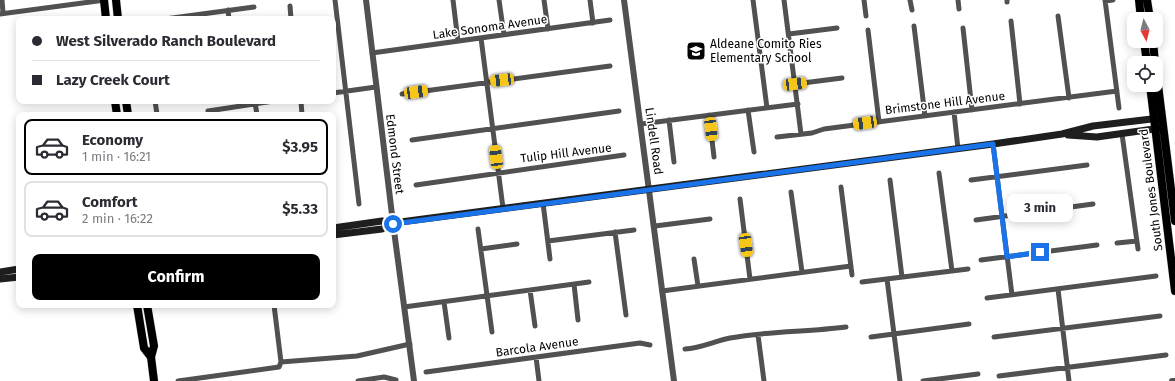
<!DOCTYPE html>
<meta charset="utf-8">
<style>
:root{--surface:#fff;--page:#f2f2f3;--text:#2b2b33;--muted:#7c7c81;--line:#e1e1e2;--accent:#000}
body{margin:0;font-family:"Fira Sans",sans-serif;background:var(--page);color:var(--text);height:100vh;display:flex;flex-direction:column;font-size:15px;white-space:nowrap}
*{box-sizing:border-box;margin:0}
p{font-size:13px;color:var(--muted)}
.icon{flex:none;width:22px;height:22px;fill:none;stroke:currentColor;stroke-width:2;stroke-linecap:round;stroke-linejoin:round}
.map{position:relative;flex:1;overflow:hidden}
.side{position:absolute;left:16px;top:112px;width:320px;height:196px;display:flex;flex-direction:column;background:var(--surface);border-radius:8px;box-shadow:0 2px 10px #0003}
.side>*{flex:none}
.guide{position:absolute;left:16px;top:16px;width:320px;height:88px;border-radius:8px;box-shadow:0 2px 10px #0003;display:grid;align-content:center;height:88px;padding:0 16px;background:var(--surface)}
.needle{width:26px;rotate:173deg}
.tools{position:absolute;left:1127px;top:12px;display:grid;gap:8px}
.tools a{display:grid;place-items:center;width:36px;height:36px;border-radius:8px;background:var(--surface);box-shadow:0 2px 10px #0003;font-size:20px}
.end{position:absolute;width:18px;height:18px;margin:-9px;border:5px solid #1a73e8;background:#fff;box-shadow:0 0 0 2px #fff}
.from{border-radius:50%}
.bubble{position:absolute;height:28px;border-radius:8px;background:var(--surface);box-shadow:0 2px 10px #0003;font-size:13px;font-weight:700;line-height:28px;text-align:center}
.car{position:absolute;width:12px;height:24px;margin:-12px -6px;border-radius:5px;box-shadow:0 0 3px 1px #0007;background:linear-gradient(#f5c518 24%,#345 0 40%,#f5c518 0 76%,#345 0 86%,#f5c518 0)}
.guide b{display:flex;align-items:center;gap:14px;height:38px;font-size:15px}
.guide b+b{border-top:1px solid var(--line)}
.guide i{width:10px;height:10px;background:var(--text)}
ul{padding:7px 0 0;list-style:none}
li{display:flex;align-items:center;gap:12px;height:56px;margin:0 8px 6px;padding:0 8px;border:2px solid var(--line);border-radius:8px}
li div{flex:1}
li b{display:block;font-size:15px}
li em{font-style:normal;font-weight:700}
li.active{border-color:var(--accent)}
li>.icon{width:36px;height:36px;stroke-width:1.5}
.primary-button{display:flex;gap:8px;margin-top:auto;padding:8px 16px}
.primary-button a{flex:1;height:46px;border-radius:8px;background:var(--accent);color:#fff;font-size:16px;font-weight:700;line-height:46px;text-align:center}
.map>svg:first-child{display:block}
.lines{fill:none;stroke-linecap:round;stroke-linejoin:round}
.primary-casing{stroke:#dbdbdb;stroke-width:9}
.minor{stroke:#515151;stroke-width:5}
.tertiary{stroke:#515151;stroke-width:6}
.secondary{stroke:#1e1e1e;stroke-width:7}
.primary{stroke:#000;stroke-width:8}
.route{stroke:#1a73e8;stroke-width:5}
.labels{text-anchor:middle;dominant-baseline:central;stroke-width:3;stroke-linejoin:round;paint-order:stroke}
.street-label{font-size:12px;fill:#000;stroke:#fff}
.poi-label{font-size:12px;fill:#000;stroke:#fff;text-anchor:start}
</style>
<div class="map">
<svg width="1175" height="381" viewBox="0 0 1175 381">
<rect width="100%" height="100%" fill="#fff"/>
<g class="lines">
<g class="primary-casing">
<path id="primary" d="M104 0 106 19
M116 0 118 19
M1139 0 1141 19
M1147 0 1150 19
M1144 41 1147 63
M1153 41 1155 63
M1156 69 1175 221
M1150 85 1175 291
M115 101 117 115
M126 101 128 115
M137 305 144 348 151 357
M147 305 154 346 151 357 154 381"/>
</g>
<path class="minor" d="M2 0 3 13
M335 0 359 204
M453 0 458 41
M499 0 504 35
M544 0 548 29
M590 0 593 23
M753 0 767 108
M784 0 801 134
M864 0 866 16
M910 0 912 10
M958 0 959 9
M1007 0V2
M1105 0 1119 108
M1105 1 1113 0
M290 6 291 19
M228 10 229 19
M0 14 105 0
M1058 16 1069 98
M165 19 254 7
M1011 21 1020 104
M914 26 925 116
M963 28 972 110
M868 30 879 122
M789 34 837 28
M481 38 503 208
M372 53 610 20
M795 84 842 78
M333 93 376 87
M402 94 610 66
M155 101 157 114
M301 101 302 115
M255 102 257 115
M748 110 754 152
M954 112 958 149
M209 115 208 111 274 101
M709 115 714 157
M669 120 674 162
M641 124 798 104
M1122 134 1138 249
M777 137 812 133 824 129 1117 91
M412 140 619 111
M993 144 1012 295
M939 173 952 271
M890 180 902 277
M971 180 1087 165
M416 185 624 155
M841 187 852 275
M791 192 802 272
M740 199 750 279
M543 203 550 259
M976 220 1093 204
M655 226 710 219
M478 229 492 332
M615 232 626 315
M548 241 634 230
M1117 243 1137 241
M481 249 517 244
M694 259 698 286
M981 260 1097 245
M887 279 900 381
M862 282 968 269
M574 284 578 320
M1058 289 1069 381
M530 290 535 326
M662 291 851 266
M987 298 1156 276
M444 302 449 338
M404 307 589 282
M758 335 764 381
M871 337 969 324
M994 337 1160 316
M685 349C701 348 715 341 730 338 768 331 807 332 846 327
M536 357 539 381
M281 362 357 356 410 344
M426 372 640 343 650 345
M999 376 1166 355
M178 381 279 367 281 362 274 305
M358 381 384 377 396 380
M923 381 978 374"/>
<path class="tertiary" d="M366 0 393 223 414 381
M624 0 674 381
M1172 381H1175"/>
<path class="secondary" d="M1068 135 1097 137 1161 128
M333 228 382 221 392 223
M333 235 382 229 393 223 993 144 1062 134 1093 126 1160 118
M0 272 19 269
M0 279 19 277"/>
<use href="#primary" class="primary"/>
</g>
<g class="lines">
<path class="route" d="M393 224 993 144 1007 257 1040 252"/>
</g>
<defs>
<g id="school-square" transform="scale(1)"><rect x="-9" y="-9" width="18" height="18" rx="4" fill="#000" stroke="#fff"/><path d="M0-5L7-2L0 1L-7-2ZM-4 1L0 2.5L4 1V4Q0 6-4 4Z" fill="#fff"/></g>
</defs>
<g fill-rule="evenodd">
<use href="#school-square" x="696" y="51"/>
</g>
<g class="labels">
<g class="street-label">
<text transform="translate(490 27) rotate(-8)">Lake Sonoma Avenue</text>
<text transform="translate(945 103) rotate(-7)">Brimstone Hill Avenue</text>
<text transform="translate(654 141) rotate(82)">Lindell Road</text>
<text transform="translate(566 153) rotate(-7)">Tulip Hill Avenue</text>
<text transform="translate(395 154) rotate(83)">Edmond Street</text>
<text transform="translate(1151 190) rotate(-97)">South Jones Boulevard</text>
<text transform="translate(537 347) rotate(-8)">Barcola Avenue</text>
</g>
<g class="poi-label">
<text x="710" y="44">Aldeane Comito Ries<tspan x="710" dy="14">Elementary School</tspan></text>
</g>
</g>
</svg>
<div class="tools">
<a><svg class="needle" viewBox="-14 -14 28 28"><path d="M0-13l5 13h-10z" fill="#e53935"/><path d="M0 13l5-13h-10z" fill="#7c7c81"/></svg></a>
<a><svg class="icon" aria-label="locate" viewBox="0 0 24 24"><circle cx="12" cy="12" r="6"/><path d="M12 2v4M12 18v4M2 12h4M18 12h4"/></svg></a>
</div>
<i class="end from" style="left:393px;top:224px"></i>
<i class="end" style="left:1040px;top:252px"></i>
<div class="bubble" style="left:1007px;top:194px;width:66px">3 min</div>
<i class="car" style="left:502px;top:80px;rotate:263deg"></i>
<i class="car" style="left:795px;top:84px;rotate:83deg"></i>
<i class="car" style="left:416px;top:92px;rotate:82deg"></i>
<i class="car" style="left:865px;top:123px;rotate:262deg"></i>
<i class="car" style="left:711px;top:129px;rotate:173deg"></i>
<i class="car" style="left:496px;top:157px;rotate:353deg"></i>
<i class="car" style="left:746px;top:245px;rotate:172deg"></i>
<div class="guide">
<b><i class="from"></i>West Silverado Ranch Boulevard</b>
<b><i></i>Lazy Creek Court</b>
</div>
<section class="side">
<ul>
<li class="active"><svg class="icon" aria-label="car" viewBox="0 0 24 24"><path d="M5 17H2v-5l4-1 3-4h7l3 4 3 1v5h-3M9 17h6M6 11h13"/><circle cx="7" cy="17" r="2"/><circle cx="17" cy="17" r="2"/></svg><div><b>Economy</b><p>1 min · 16:21</p></div><em>$3.95</em></li>
<li><svg class="icon" aria-label="car" viewBox="0 0 24 24"><path d="M5 17H2v-5l4-1 3-4h7l3 4 3 1v5h-3M9 17h6M6 11h13"/><circle cx="7" cy="17" r="2"/><circle cx="17" cy="17" r="2"/></svg><div><b>Comfort</b><p>2 min · 16:22</p></div><em>$5.33</em></li>
</ul>
<div class="primary-button"><a>Confirm</a></div>
</section>
</div>
